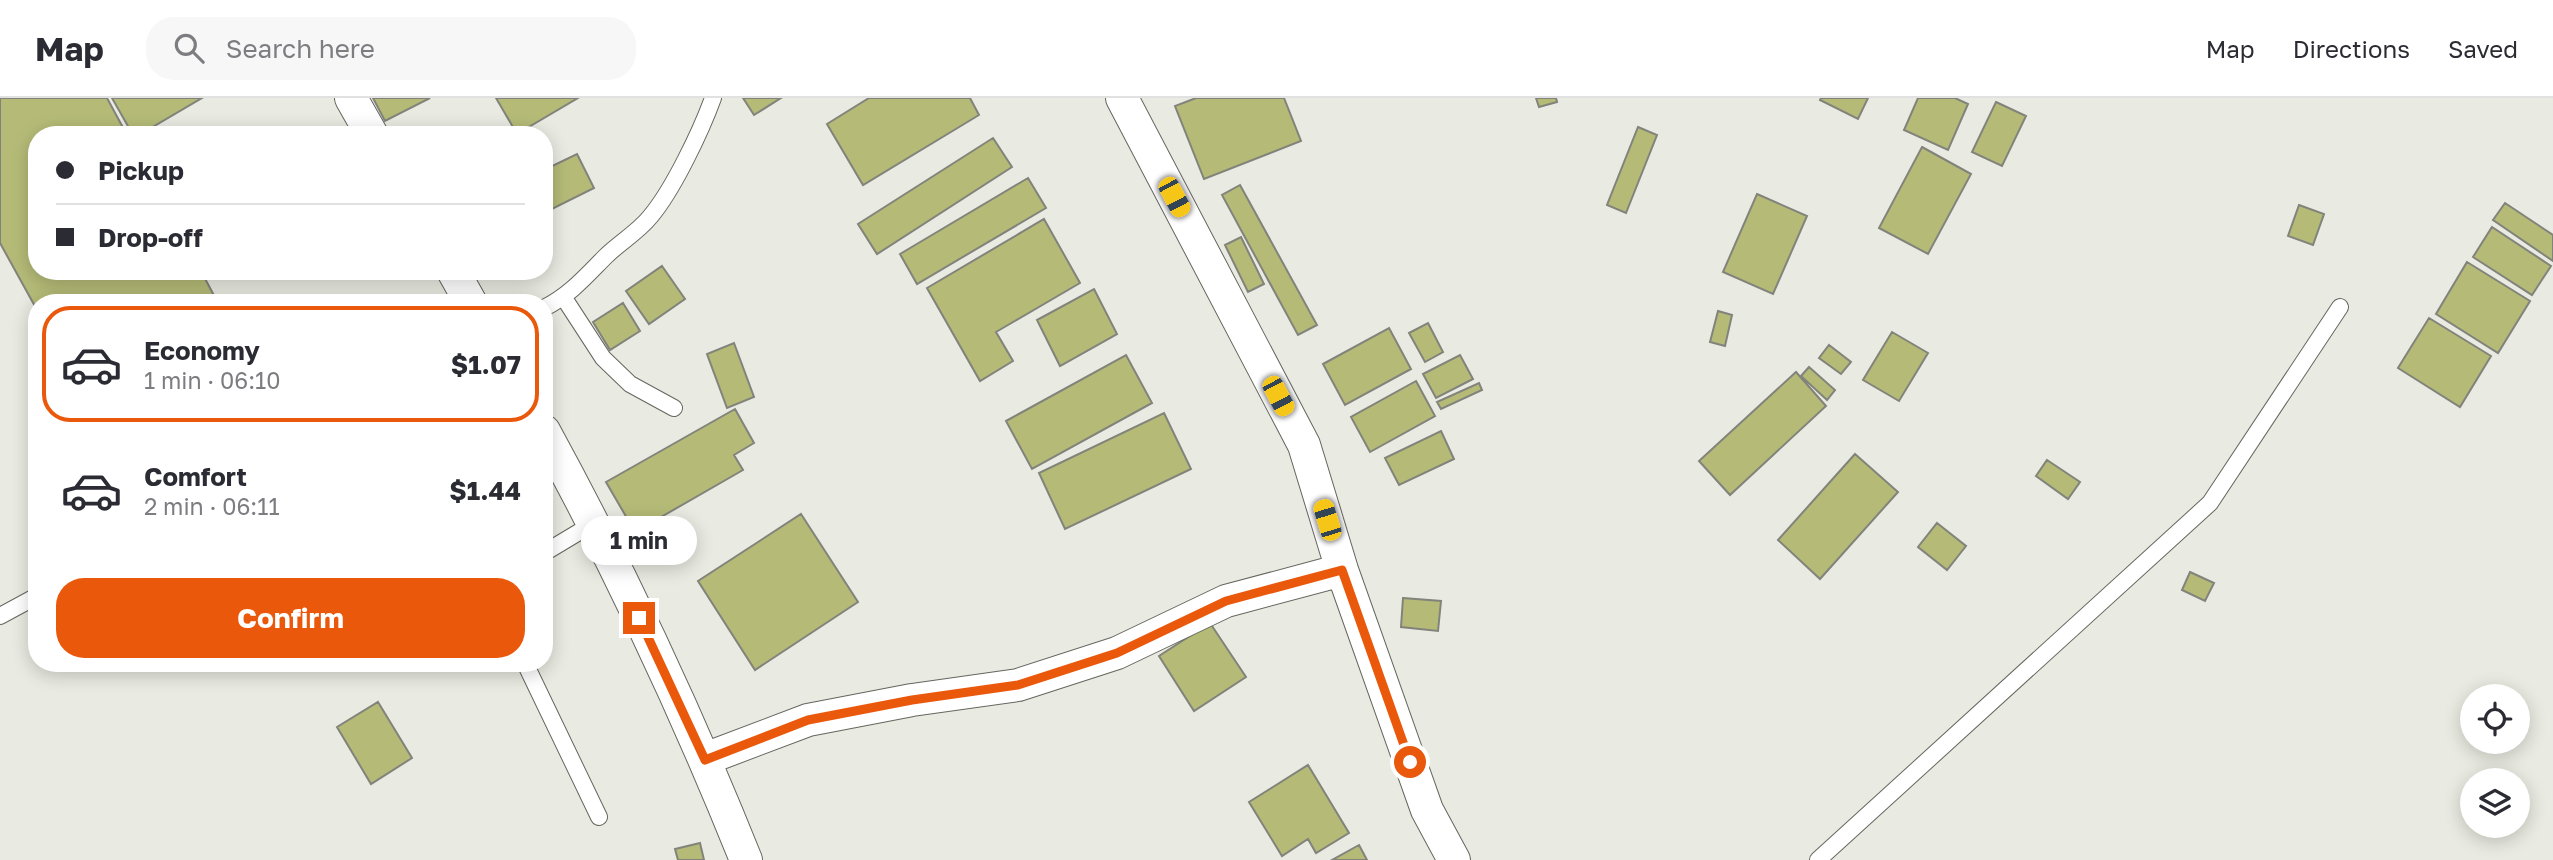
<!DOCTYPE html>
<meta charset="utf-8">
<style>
:root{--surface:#fff;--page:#f7f7f7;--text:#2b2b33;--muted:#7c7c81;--line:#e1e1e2;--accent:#ea580c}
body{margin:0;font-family:"Golos Text",sans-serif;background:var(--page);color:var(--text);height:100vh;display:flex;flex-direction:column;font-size:26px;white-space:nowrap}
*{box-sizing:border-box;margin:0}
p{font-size:23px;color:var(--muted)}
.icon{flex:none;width:38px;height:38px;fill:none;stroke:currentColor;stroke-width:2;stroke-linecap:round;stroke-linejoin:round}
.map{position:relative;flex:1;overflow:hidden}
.details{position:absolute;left:28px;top:196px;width:525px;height:378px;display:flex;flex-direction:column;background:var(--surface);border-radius:28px;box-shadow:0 4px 18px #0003}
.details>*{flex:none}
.hud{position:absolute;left:28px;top:28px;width:525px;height:154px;border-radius:28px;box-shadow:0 4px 18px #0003;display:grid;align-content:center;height:154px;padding:0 28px;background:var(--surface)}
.buttons{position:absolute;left:2460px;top:586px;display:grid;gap:14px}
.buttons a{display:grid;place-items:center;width:70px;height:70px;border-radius:50%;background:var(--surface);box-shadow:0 4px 18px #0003;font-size:35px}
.end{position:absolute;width:32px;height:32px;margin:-16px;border:9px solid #ea580c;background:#fff;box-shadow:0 0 0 4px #fff}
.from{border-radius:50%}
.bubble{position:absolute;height:49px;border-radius:24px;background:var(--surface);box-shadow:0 4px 18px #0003;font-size:23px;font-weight:700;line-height:49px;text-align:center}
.car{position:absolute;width:21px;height:42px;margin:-21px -10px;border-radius:9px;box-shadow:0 0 5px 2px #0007;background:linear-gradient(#f5c518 24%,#345 0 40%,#f5c518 0 76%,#345 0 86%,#f5c518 0)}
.hud b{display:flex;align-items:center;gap:24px;height:66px;font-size:26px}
.hud b+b{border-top:2px solid var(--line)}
.hud i{width:18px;height:18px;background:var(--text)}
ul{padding:12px 0 0;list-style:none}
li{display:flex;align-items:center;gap:21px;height:116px;margin:0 14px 10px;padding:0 14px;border:4px solid transparent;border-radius:28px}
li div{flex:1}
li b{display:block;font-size:26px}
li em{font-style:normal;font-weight:700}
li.current{border-color:var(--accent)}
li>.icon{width:63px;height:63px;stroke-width:1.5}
.cta{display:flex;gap:14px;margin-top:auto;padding:14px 28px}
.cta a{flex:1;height:80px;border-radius:28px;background:var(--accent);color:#fff;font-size:28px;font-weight:700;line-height:80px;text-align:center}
header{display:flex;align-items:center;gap:42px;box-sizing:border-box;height:98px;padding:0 35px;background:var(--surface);border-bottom:2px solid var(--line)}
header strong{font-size:33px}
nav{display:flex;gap:38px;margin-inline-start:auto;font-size:24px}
.search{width:490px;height:63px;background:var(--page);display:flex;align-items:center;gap:18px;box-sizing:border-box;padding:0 24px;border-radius:28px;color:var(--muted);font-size:26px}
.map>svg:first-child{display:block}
.building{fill:#b5bb77;stroke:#82837b;stroke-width:2}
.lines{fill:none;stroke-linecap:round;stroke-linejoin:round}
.lane-casing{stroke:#65665e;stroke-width:18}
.street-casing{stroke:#65665e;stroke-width:34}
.lane{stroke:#fff;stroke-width:16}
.street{stroke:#fff;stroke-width:32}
.route{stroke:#ea580c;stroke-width:9}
</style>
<header>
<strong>Map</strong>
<div class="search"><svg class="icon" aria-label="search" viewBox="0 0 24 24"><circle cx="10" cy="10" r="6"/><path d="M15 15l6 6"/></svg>Search here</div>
<nav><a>Map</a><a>Directions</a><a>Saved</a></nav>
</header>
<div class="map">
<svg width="2553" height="762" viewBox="0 0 2553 762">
<rect width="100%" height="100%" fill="#e9eae1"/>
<path class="building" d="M0 0H107L127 37H37V173H201L218 205H37V212L0 145Z
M112 0H202L139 37H133Z
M373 0H430L385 23Z
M496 0H578L517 36Z
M743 0H781L754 17Z
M869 0H970L979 17 863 87 827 26Z
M1196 0H1284L1301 43 1204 81 1175 8Z
M1536 0H1556L1557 4 1539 9Z
M1821 0H1868L1858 21 1820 2Z
M1918 0H1955L1968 6 1948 52 1904 32Z
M1996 4 2026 18 2002 68 1972 54Z
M1638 29 1657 37 1626 115 1607 107Z
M993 40 1012 69 877 156 858 126Z
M1922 49 1971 76 1928 156 1879 130Z
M577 56 594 90 544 115V72Z
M1028 80 1046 110 917 186 900 156Z
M1240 87 1317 227 1298 237 1222 97Z
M1757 96 1807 118 1773 196 1723 174Z
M2505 105 2553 137V163L2493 122Z
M2299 107 2324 116 2313 147 2288 138Z
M1044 121 1080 185 996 234 1013 263 980 283 927 190Z
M2492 129 2551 168 2532 197 2473 159Z
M1241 139 1264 186 1248 194 1225 147Z
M2467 164 2530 203 2498 255 2436 216Z
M662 168 685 201 649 226 626 193Z
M1094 191 1117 236 1060 268 1037 222Z
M623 205 640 233 610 252 593 224Z
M1718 213 1732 217 1725 248 1710 244Z
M2429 220 2491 258 2460 309 2398 270Z
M1428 225 1443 254 1425 264 1409 235Z
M1389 230 1411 271 1345 307 1323 266Z
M1892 234 1928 255 1899 303 1863 282Z
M734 245 754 299 727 310 707 256Z
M1829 247 1851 264 1841 276 1819 260Z
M1126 257 1152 305 1032 371 1006 323Z
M1460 257 1473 281 1436 300 1423 276Z
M1809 269 1835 292 1827 302 1801 278Z
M1796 274 1826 308 1730 397 1699 363Z
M1416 283 1435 318 1370 354 1351 319Z
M1479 285 1482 292 1441 311 1437 304Z
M735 311 754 345 734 357 743 372 635 434 606 384Z
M1164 315 1191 371 1065 431 1039 375Z
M1441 333 1454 361 1399 387 1385 360Z
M1855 356 1898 394 1820 481 1778 442Z
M2047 362 2080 384 2068 401 2036 378Z
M801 416 858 504 755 572 698 483Z
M1937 425 1966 448 1947 472 1918 449Z
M2190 474 2214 485 2205 503 2182 492Z
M1403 500 1441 503 1438 533 1401 529Z
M1210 525 1246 579 1194 613 1159 558Z
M378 604 412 660 371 686 337 629Z
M1308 667 1349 735 1316 755 1308 741 1282 758 1249 704Z
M700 745 704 762H678L675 751Z
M1359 747 1367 762H1332Z"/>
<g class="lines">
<g class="lane-casing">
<path id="lane" d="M564 200 603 260 630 286 674 310
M544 210C570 197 586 178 606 158 619 145 638 134 650 119 673 92 701 33 713 0
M544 455 594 425
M0 518 37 498
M525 565 599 719
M1818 762 2210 405 2340 209"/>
</g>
<g class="street-casing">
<path id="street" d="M351 0 372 37
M1122 0 1304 347 1342 472 1427 712 1454 762
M453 173 471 205
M544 333C620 472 687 615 746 762
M705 661 808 622 912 602 1018 587 1117 555 1226 503 1342 472"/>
</g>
<use href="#lane" class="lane"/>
<use href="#street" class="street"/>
</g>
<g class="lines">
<path class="route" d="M639 520 705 662 808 622 912 602 1018 587 1117 555 1226 503 1342 472 1410 664"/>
</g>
</svg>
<div class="buttons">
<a><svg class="icon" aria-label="locate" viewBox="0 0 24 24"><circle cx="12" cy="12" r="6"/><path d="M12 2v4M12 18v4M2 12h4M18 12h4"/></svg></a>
<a><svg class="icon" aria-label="layers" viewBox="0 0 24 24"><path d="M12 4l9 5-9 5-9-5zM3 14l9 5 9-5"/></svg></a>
</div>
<i class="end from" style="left:1410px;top:664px"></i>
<i class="end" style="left:639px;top:520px"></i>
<div class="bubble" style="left:581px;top:418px;width:116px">1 min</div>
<i class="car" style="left:1174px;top:99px;rotate:152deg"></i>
<i class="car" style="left:1278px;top:298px;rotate:152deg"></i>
<i class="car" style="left:1327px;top:422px;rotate:343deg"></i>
<div class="hud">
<b><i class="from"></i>Pickup</b>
<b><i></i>Drop-off</b>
</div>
<section class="details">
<ul>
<li class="current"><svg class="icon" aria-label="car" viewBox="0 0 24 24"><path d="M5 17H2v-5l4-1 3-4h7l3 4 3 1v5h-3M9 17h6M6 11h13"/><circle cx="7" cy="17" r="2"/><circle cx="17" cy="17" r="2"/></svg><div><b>Economy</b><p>1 min · 06:10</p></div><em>$1.07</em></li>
<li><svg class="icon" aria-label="car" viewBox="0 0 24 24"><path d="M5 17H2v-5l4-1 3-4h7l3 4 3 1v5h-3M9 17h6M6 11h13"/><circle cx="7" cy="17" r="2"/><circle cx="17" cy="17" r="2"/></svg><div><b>Comfort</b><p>2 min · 06:11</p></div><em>$1.44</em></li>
</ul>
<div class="cta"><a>Confirm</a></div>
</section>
</div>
